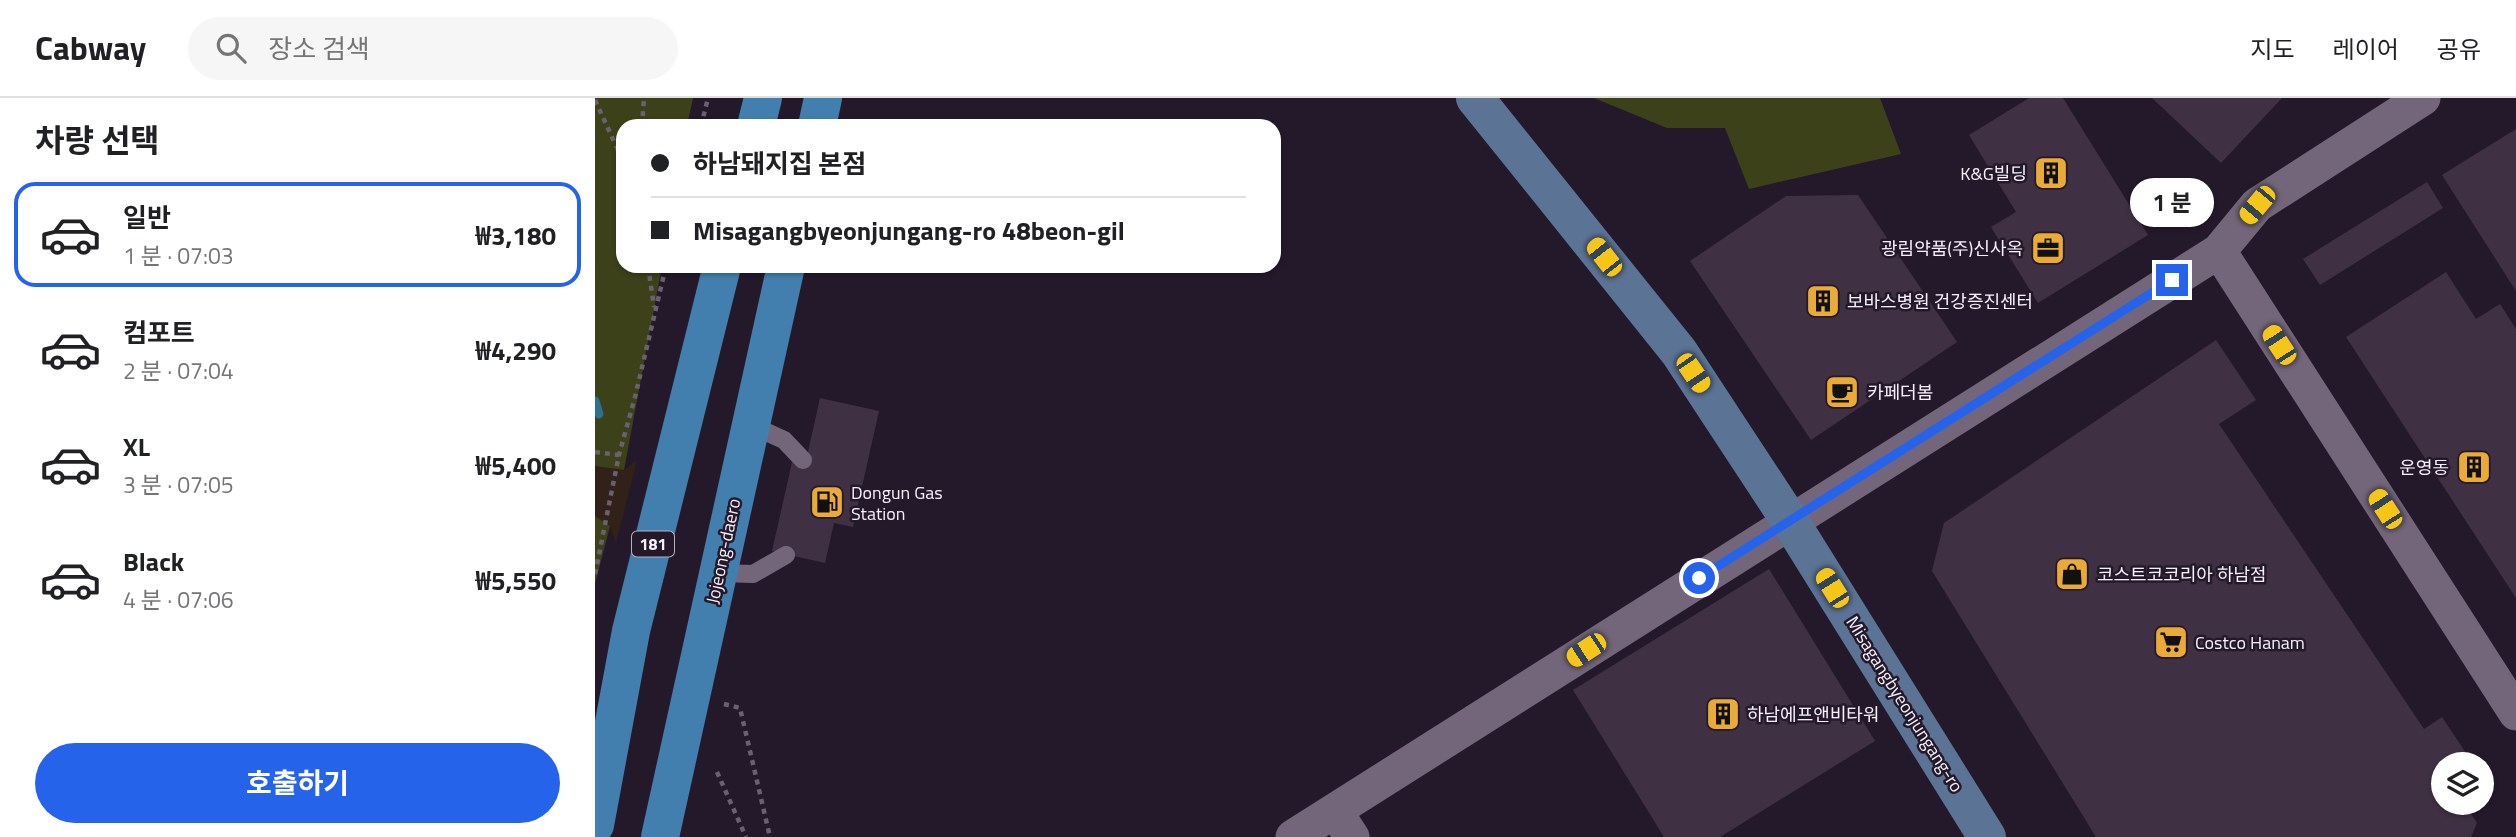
<!DOCTYPE html>
<html lang="ko">
<meta charset="utf-8">
<style>
:root{--surface:#fff;--page:#f6f6f6;--text:#202124;--muted:#757577;--line:#e0e0e0;--accent:#2563eb}
body{margin:0;font-family:"Titillium Web","Noto Sans KR",sans-serif;background:var(--page);color:var(--text);height:100vh;display:flex;flex-direction:column;font-size:26px;white-space:nowrap}
*{box-sizing:border-box;margin:0}
p{font-size:23px;color:var(--muted)}
.icon{flex:none;width:38px;height:38px;fill:none;stroke:currentColor;stroke-width:2;stroke-linecap:round;stroke-linejoin:round}
.map{position:relative;flex:1;overflow:hidden}
.side{display:flex;flex-direction:column;background:var(--surface);width:595px}
.side>*{flex:none}
.hud{position:absolute;left:21px;top:21px;width:665px;height:154px;border-radius:21px;box-shadow:0 2px 5px #0004;display:grid;align-content:center;height:154px;padding:0 35px;background:var(--surface)}
.buttons{position:absolute;left:1836px;top:654px;display:grid;gap:14px}
.buttons a{display:grid;place-items:center;width:63px;height:63px;border-radius:50%;background:var(--surface);box-shadow:0 2px 5px #0004;font-size:35px}
.end{position:absolute;width:32px;height:32px;margin:-16px;border:9px solid #2563eb;background:#fff;box-shadow:0 0 0 4px #fff}
.from{border-radius:50%}
.bubble{position:absolute;height:49px;border-radius:24px;background:var(--surface);box-shadow:0 2px 5px #0004;font-size:23px;font-weight:700;line-height:49px;text-align:center}
.car{position:absolute;width:21px;height:42px;margin:-21px -10px;border-radius:9px;box-shadow:0 0 5px 2px #0007;background:linear-gradient(#f5c518 24%,#345 0 40%,#f5c518 0 76%,#345 0 86%,#f5c518 0)}
.hud b{display:flex;align-items:center;gap:24px;height:66px;font-size:26px}
.hud b+b{border-top:2px solid var(--line)}
.hud i{width:18px;height:18px;background:var(--text)}
ul{padding:0;list-style:none}
li{display:flex;align-items:center;gap:21px;height:105px;margin:0 14px 10px;padding:0 21px;border:4px solid transparent;border-radius:21px}
li div{flex:1}
li b{display:block;font-size:26px}
li em{font-style:normal;font-weight:700}
li.current{border-color:var(--accent)}
li>.icon{width:63px;height:63px;stroke-width:1.5}
h2{padding:0 35px;font-size:32px;line-height:84px}
.cta{display:flex;gap:14px;margin-top:auto;padding:14px 35px}
.cta a{flex:1;height:80px;border-radius:42px;background:var(--accent);color:#fff;font-size:28px;font-weight:700;line-height:80px;text-align:center}
header{display:flex;align-items:center;gap:42px;box-sizing:border-box;height:98px;padding:0 35px;background:var(--surface);border-bottom:2px solid var(--line)}
header strong{font-size:33px}
nav{display:flex;gap:38px;margin-inline-start:auto;font-size:24px}
.search{width:490px;height:63px;background:var(--page);display:flex;align-items:center;gap:18px;box-sizing:border-box;padding:0 24px;border-radius:38px;color:var(--muted);font-size:26px}
main{display:flex;flex:1;min-height:0}
.map>svg:first-child{display:block}
.education{fill:#312118}
.green{fill:#3d411a}
.lines{fill:none;stroke-linecap:round;stroke-linejoin:round}
.stream{stroke:#2d708f;stroke-width:9}
.building{fill:#3f3143}
.path{stroke:#6a6170;stroke-width:4.5;stroke-dasharray:5 5;stroke-linecap:butt}
.lane{stroke:#73667b;stroke-width:18}
.street{stroke:#73667b;stroke-width:35}
.secondary{stroke:#5b7394;stroke-width:38}
.primary{stroke:#437fae;stroke-width:38}
.route{stroke:#2563eb;stroke-width:9}
.labels{text-anchor:middle;dominant-baseline:central;stroke-width:5;stroke-linejoin:round;paint-order:stroke}
.shield{fill:#24192a;stroke:#b8b0bd;stroke-width:2}
.shield-label{font-size:16px;font-weight:bold;fill:#f7f0fc}
.poi-label{font-size:18px;fill:#f7f0fc;stroke:#24192a;text-anchor:start}
.street-label{font-size:18px;fill:#f7f0fc;stroke:#24192a}
</style>
<header>
<strong>Cabway</strong>
<div class="search"><svg class="icon" aria-label="search" viewBox="0 0 24 24"><circle cx="10" cy="10" r="6"/><path d="M15 15l6 6"/></svg>장소 검색</div>
<nav><a>지도</a><a>레이어</a><a>공유</a></nav>
</header>
<main>
<section class="side">
<h2>차량 선택</h2>
<ul>
<li class="current"><svg class="icon" aria-label="car" viewBox="0 0 24 24"><path d="M5 17H2v-5l4-1 3-4h7l3 4 3 1v5h-3M9 17h6M6 11h13"/><circle cx="7" cy="17" r="2"/><circle cx="17" cy="17" r="2"/></svg><div><b>일반</b><p>1 분 · 07:03</p></div><em>₩3,180</em></li>
<li><svg class="icon" aria-label="car" viewBox="0 0 24 24"><path d="M5 17H2v-5l4-1 3-4h7l3 4 3 1v5h-3M9 17h6M6 11h13"/><circle cx="7" cy="17" r="2"/><circle cx="17" cy="17" r="2"/></svg><div><b>컴포트</b><p>2 분 · 07:04</p></div><em>₩4,290</em></li>
<li><svg class="icon" aria-label="car" viewBox="0 0 24 24"><path d="M5 17H2v-5l4-1 3-4h7l3 4 3 1v5h-3M9 17h6M6 11h13"/><circle cx="7" cy="17" r="2"/><circle cx="17" cy="17" r="2"/></svg><div><b>XL</b><p>3 분 · 07:05</p></div><em>₩5,400</em></li>
<li><svg class="icon" aria-label="car" viewBox="0 0 24 24"><path d="M5 17H2v-5l4-1 3-4h7l3 4 3 1v5h-3M9 17h6M6 11h13"/><circle cx="7" cy="17" r="2"/><circle cx="17" cy="17" r="2"/></svg><div><b>Black</b><p>4 분 · 07:06</p></div><em>₩5,550</em></li>
</ul>
<div class="cta"><a>호출하기</a></div>
</section>
<div class="map">
<svg width="1921" height="739" viewBox="0 0 1921 739">
<rect width="100%" height="100%" fill="#24192a"/>
<path class="education" d="M42 362 21 445 15 428 0 418V368L29 372Z"/>
<path class="green" d="M0 0H98L92 28H28V168H67L29 372 0 368Z
M999 0H1285L1306 56 1154 91 1130 30H1072Z
M0 418 15 428 0 486Z"/>
<g class="lines">
<path class="stream" d="M0 303 4 316"/>
</g>
<path class="building" d="M1434 0H1468L1553 137 1443 205 1396 129 1421 114 1374 37Z
M1557 0H1687L1626 65Z
M1921 31V193L1847 77Z
M1832 84 1848 110 1725 187 1708 161Z
M1263 97 1362 244 1216 342 1095 163 1191 98Z
M1851 174 1881 221 1905 206 1921 231V500L1751 239Z
M1621 242 1661 302 1624 326 1829 631 1847 619 1879 667H1848V705H1869L1882 725 1876 739H1501L1337 473 1349 425Z
M225 300 284 313 258 429 239 425 230 465 177 453 198 360 211 363Z
M1174 471 1280 643 1125 739H1069L978 592Z"/>
<g class="lines">
<path class="path" d="M0 2 28 63
M47 28 49 0
M106 28 113 0
M53 168 59 209
M0 354 24 357
M0 476 24 357 40 299 71 168
M129 606 145 610 175 739
M122 674 151 739"/>
<path class="lane" d="M156 327 189 342 208 362
M123 475 158 476 191 457"/>
<path class="street" d="M1624 153 1921 615
M740 713 757 739
M698 739 1624 153 1662 107 1828 0"/>
<path class="secondary" d="M880 0 1084 254 1195 423 1392 739"/>
<path class="primary" d="M161 28 168 0
M222 28 228 0
M0 727 36 533 127 168
M65 739 191 168"/>
</g>
<g class="lines">
<path class="route" d="M1104 480 1577 182"/>
</g>
<defs>
<g id="building-square" transform="scale(1.75)"><rect x="-9" y="-9" width="18" height="18" rx="4" fill="#e9aa38" stroke="#24192a"/><path d="M-4-6H4V6H1V3H-1V6H-4ZM-2.5-4.3h1.7v1.8h-1.7ZM.8-4.3h1.7v1.8H.8ZM-2.5-1h1.7V.8h-1.7ZM.8-1h1.7V.8H.8Z" fill="#111"/></g>
<g id="office-square" transform="scale(1.75)"><rect x="-9" y="-9" width="18" height="18" rx="4" fill="#e9aa38" stroke="#24192a"/><path d="M-6-3h4V-5.5h4V-3h4V5H-6ZM-1-4.5V-3h2v-1.5ZM-6 0V1H6V0Z" fill="#111"/></g>
<g id="cafe-square" transform="scale(1.75)"><rect x="-9" y="-9" width="18" height="18" rx="4" fill="#e9aa38" stroke="#24192a"/><path d="M-5.5-4.5H6V0H3Q3 3.5 0 3.5H-2.5Q-5.5 3.5-5.5 0ZM3-3.2v2h1.7v-2ZM-6 4.5H4V6H-6Z" fill="#111"/></g>
<g id="fuel-square" transform="scale(1.75)"><rect x="-9" y="-9" width="18" height="18" rx="4" fill="#e9aa38" stroke="#24192a"/><path d="M-5.5-6h7V0h2V4h1.3V-2.5L3-4.5l.8-.8L6-3V5H2.5V1h-1V6h-7ZM-4.2-4.7v3.2H.2V-4.7Z" fill="#111"/></g>
<g id="shop-square" transform="scale(1.75)"><rect x="-9" y="-9" width="18" height="18" rx="4" fill="#e9aa38" stroke="#24192a"/><path d="M-5-2.5h2.3a2.7 3.5 0 0 1 5.4 0H5L5.5 6h-11ZM-1.5-2.5h3a1.5 2.3 0 0 0-3 0Z" fill="#111"/></g>
<g id="supermarket-square" transform="scale(1.75)"><rect x="-9" y="-9" width="18" height="18" rx="4" fill="#e9aa38" stroke="#24192a"/><path d="M-6-5.5h2.5l.6 2H6L4.5 2H-2.5L-4.4-4H-6ZM-1.5 3.2a1.3 1.3 0 1 0 .1 0ZM3 3.2a1.3 1.3 0 1 0 .1 0Z" fill="#111"/></g>
</defs>
<g fill-rule="evenodd">
<use href="#building-square" x="1456" y="75"/>
<use href="#office-square" x="1453" y="150"/>
<use href="#building-square" x="1228" y="203"/>
<use href="#cafe-square" x="1247" y="294"/>
<use href="#building-square" x="1879" y="369"/>
<use href="#fuel-square" x="232" y="404"/>
<use href="#shop-square" x="1477" y="476"/>
<use href="#supermarket-square" x="1576" y="544"/>
<use href="#building-square" x="1128" y="616"/>
</g>
<g class="labels">
<rect class="shield" x="37" y="433.5" width="42" height="25" rx="5"/>
<g class="shield-label">
<text x="58" y="446">181</text>
</g>
<g class="poi-label">
<text x="1432" y="75" text-anchor="end">K&amp;G빌딩</text>
<text x="1428" y="150" text-anchor="end">광림약품(주)신사옥</text>
<text x="1252" y="203">보바스병원 건강증진센터</text>
<text x="1272" y="294">카페더봄</text>
<text x="1854" y="369" text-anchor="end">운영동</text>
<text x="256" y="394">Dongun Gas<tspan x="256" dy="21">Station</tspan></text>
<text x="1502" y="476">코스트코코리아 하남점</text>
<text x="1600" y="544">Costco Hanam</text>
<text x="1152" y="616">하남에프앤비타워</text>
</g>
<g class="street-label">
<text transform="translate(128 453) rotate(-78)">Jojeong-daero</text>
<text transform="translate(1310 606) rotate(58)">Misagangbyeonjungang-ro</text>
</g>
</g>
</svg>
<div class="buttons">
<a><svg class="icon" aria-label="layers" viewBox="0 0 24 24"><path d="M12 4l9 5-9 5-9-5zM3 14l9 5 9-5"/></svg></a>
</div>
<i class="end from" style="left:1104px;top:480px"></i>
<i class="end" style="left:1577px;top:182px"></i>
<div class="bubble" style="left:1535px;top:80px;width:84px">1 분</div>
<i class="car" style="left:1662px;top:107px;rotate:220deg"></i>
<i class="car" style="left:1009px;top:159px;rotate:322deg"></i>
<i class="car" style="left:1684px;top:247px;rotate:327deg"></i>
<i class="car" style="left:1098px;top:275px;rotate:146deg"></i>
<i class="car" style="left:1790px;top:411px;rotate:327deg"></i>
<i class="car" style="left:1237px;top:490px;rotate:328deg"></i>
<i class="car" style="left:991px;top:552px;rotate:237deg"></i>
<div class="hud">
<b><i class="from"></i>하남돼지집 본점</b>
<b><i></i>Misagangbyeonjungang-ro 48beon-gil</b>
</div>
</div>
</main>
